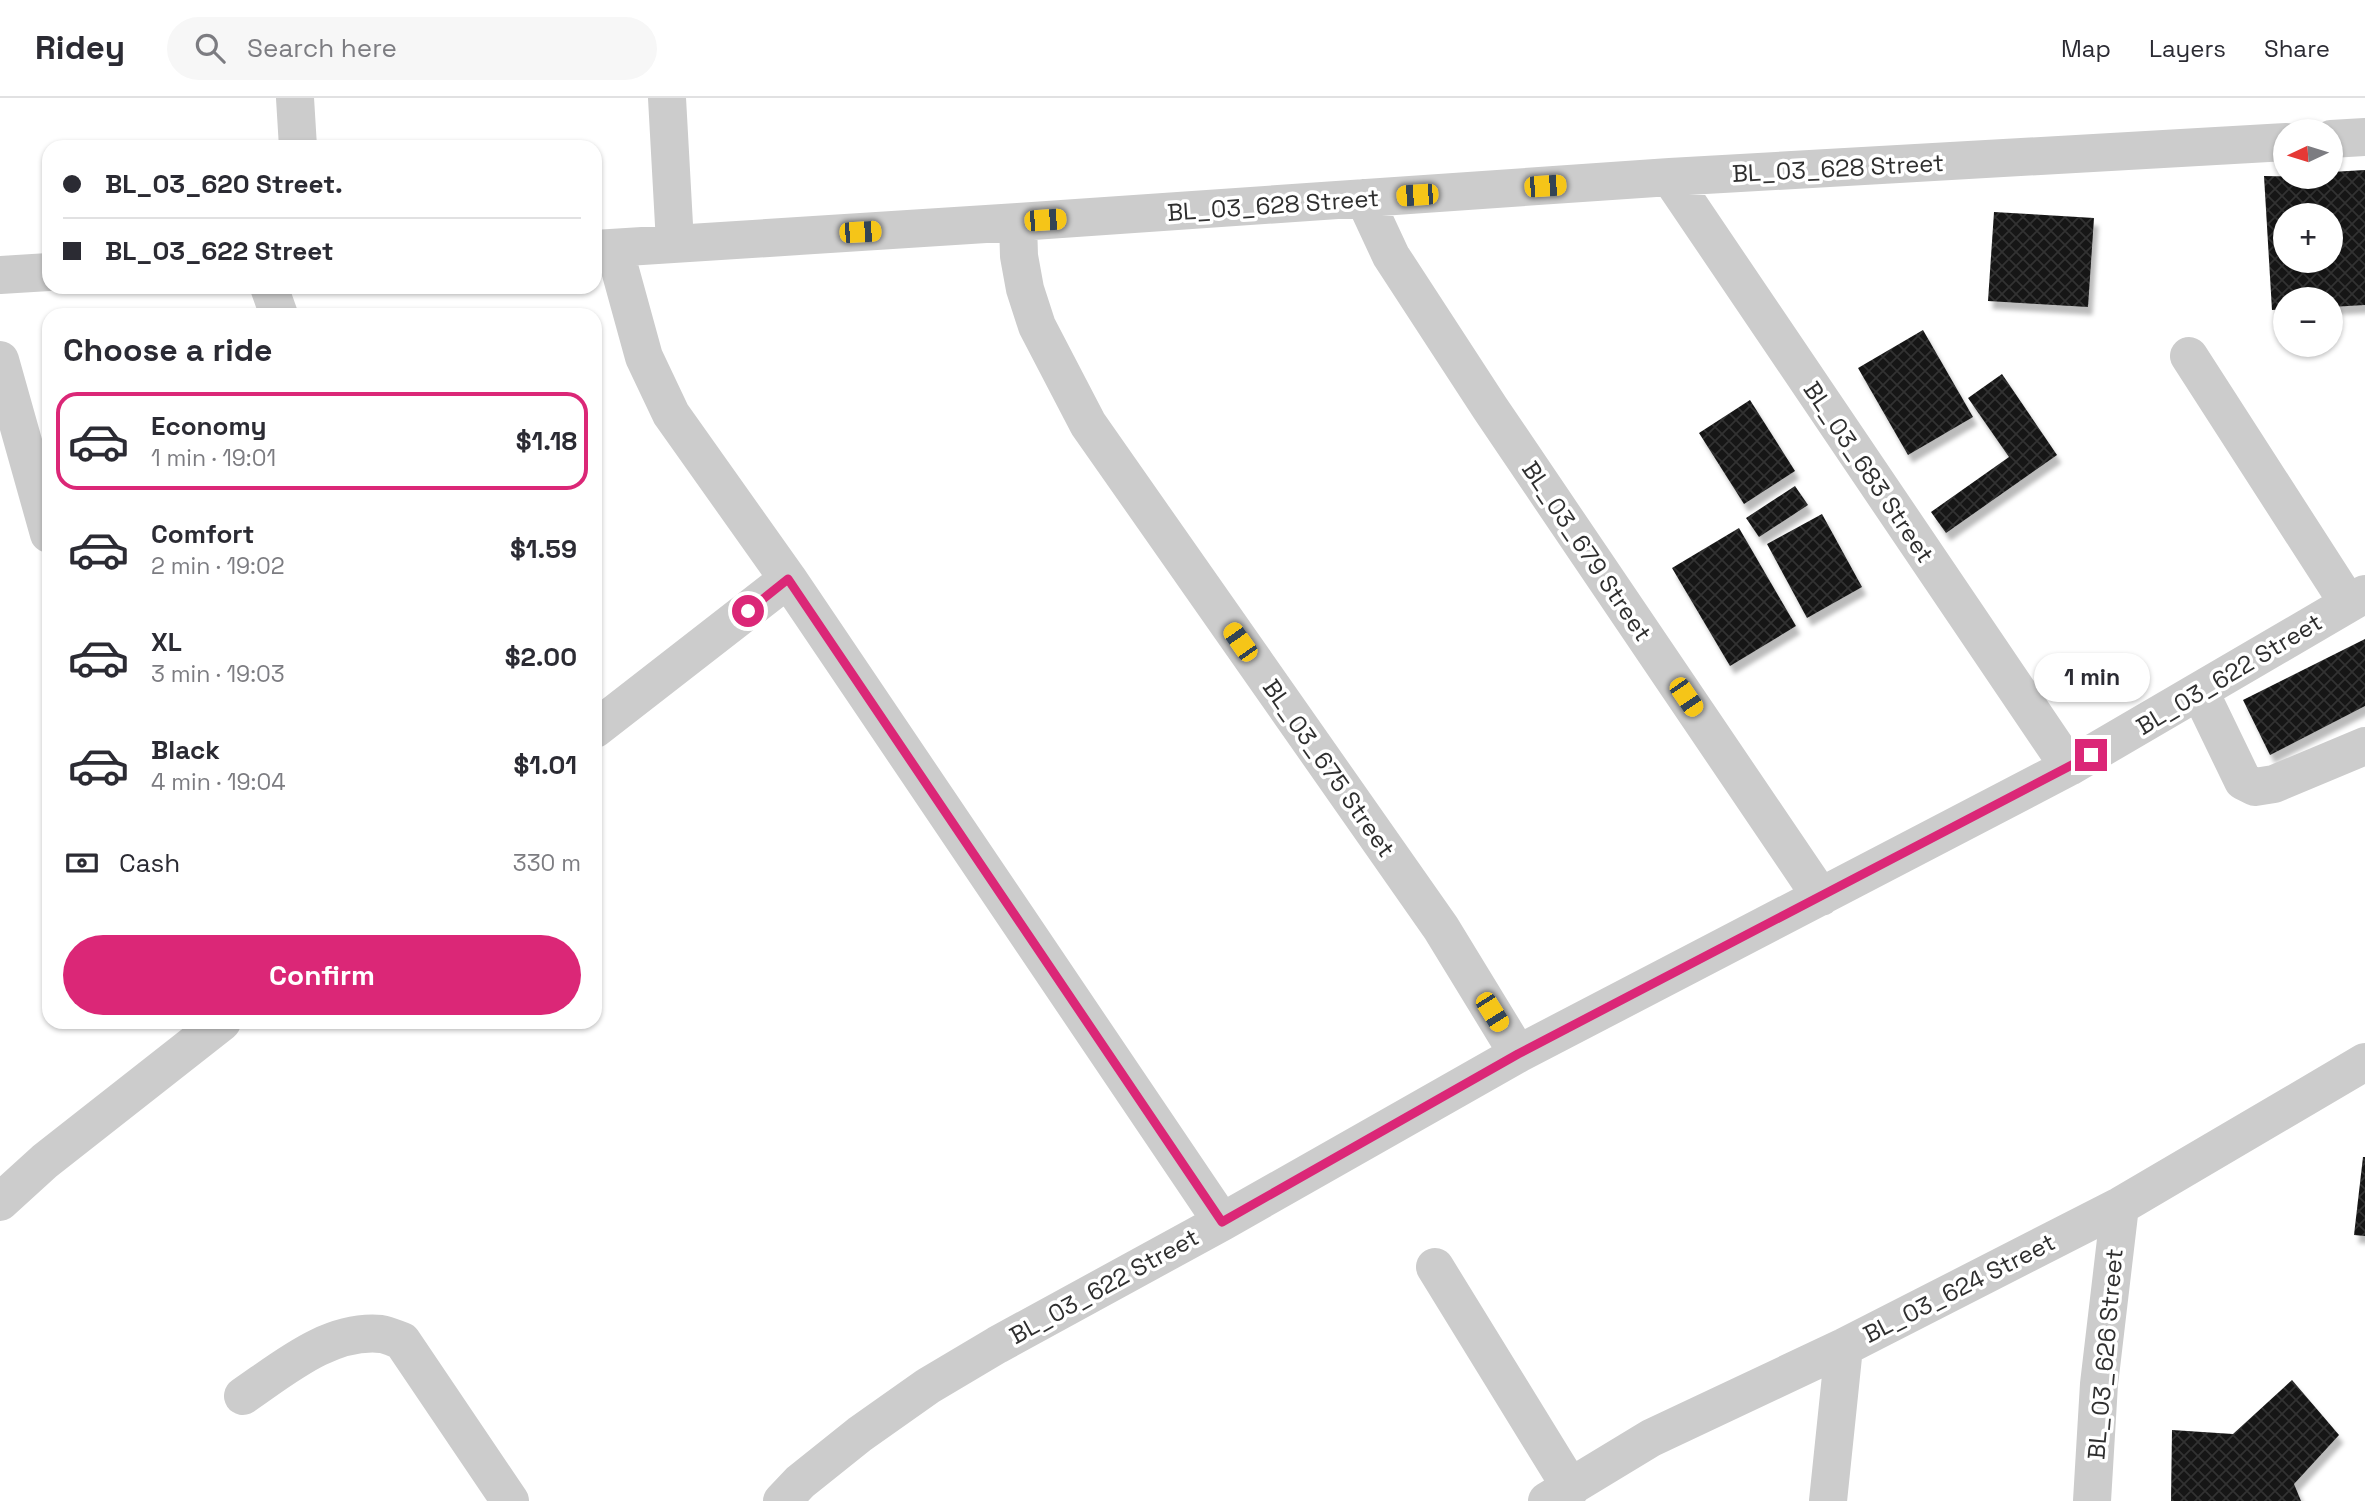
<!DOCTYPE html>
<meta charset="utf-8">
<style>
:root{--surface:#fff;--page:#f7f7f7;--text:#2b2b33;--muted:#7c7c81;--line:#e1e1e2;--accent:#db2777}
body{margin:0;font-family:"Space Grotesk",sans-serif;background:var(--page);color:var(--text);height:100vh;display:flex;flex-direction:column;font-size:26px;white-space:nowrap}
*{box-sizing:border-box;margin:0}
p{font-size:23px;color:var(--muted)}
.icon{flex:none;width:38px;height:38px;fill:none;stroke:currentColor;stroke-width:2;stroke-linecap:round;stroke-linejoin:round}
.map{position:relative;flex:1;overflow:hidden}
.side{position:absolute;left:42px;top:210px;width:560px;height:721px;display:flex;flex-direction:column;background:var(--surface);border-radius:21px;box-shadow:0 2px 5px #0004}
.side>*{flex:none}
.hud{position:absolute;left:42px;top:42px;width:560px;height:154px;border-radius:21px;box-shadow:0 2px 5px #0004;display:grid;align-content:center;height:154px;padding:0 21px;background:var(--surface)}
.needle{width:46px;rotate:266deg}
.controls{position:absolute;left:2273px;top:21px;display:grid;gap:14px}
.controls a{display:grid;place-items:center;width:70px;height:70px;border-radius:50%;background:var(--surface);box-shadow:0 2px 5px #0004;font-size:35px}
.end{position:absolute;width:32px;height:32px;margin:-16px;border:9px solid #db2777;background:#fff;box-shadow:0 0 0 4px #fff}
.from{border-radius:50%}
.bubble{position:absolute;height:49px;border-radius:24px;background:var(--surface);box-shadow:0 2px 5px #0004;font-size:23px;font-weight:700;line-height:49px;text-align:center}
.car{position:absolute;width:21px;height:42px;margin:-21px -10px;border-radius:9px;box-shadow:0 0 5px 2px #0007;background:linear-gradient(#f5c518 24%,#345 0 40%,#f5c518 0 76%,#345 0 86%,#f5c518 0)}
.hud b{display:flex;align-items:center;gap:24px;height:66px;font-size:26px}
.hud b+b{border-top:2px solid var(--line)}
.hud i{width:18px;height:18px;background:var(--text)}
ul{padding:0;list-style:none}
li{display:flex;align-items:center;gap:21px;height:98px;margin:0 14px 10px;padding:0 7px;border:4px solid transparent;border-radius:21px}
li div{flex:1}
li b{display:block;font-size:26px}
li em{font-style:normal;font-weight:700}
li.selected{border-color:var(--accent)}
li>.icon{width:63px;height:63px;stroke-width:1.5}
h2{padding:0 21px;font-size:32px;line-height:84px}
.pay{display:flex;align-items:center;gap:18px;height:77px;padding:0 21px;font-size:26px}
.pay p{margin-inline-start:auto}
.action{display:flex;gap:14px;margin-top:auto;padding:14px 21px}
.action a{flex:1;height:80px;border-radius:42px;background:var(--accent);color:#fff;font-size:28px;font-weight:700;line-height:80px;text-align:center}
header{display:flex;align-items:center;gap:42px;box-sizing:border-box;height:98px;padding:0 35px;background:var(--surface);border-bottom:2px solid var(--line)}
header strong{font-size:33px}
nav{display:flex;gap:38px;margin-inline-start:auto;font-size:24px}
.search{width:490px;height:63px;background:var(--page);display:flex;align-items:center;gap:18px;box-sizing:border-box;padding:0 24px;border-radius:38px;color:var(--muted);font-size:26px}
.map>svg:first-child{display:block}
.building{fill:url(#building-cross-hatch);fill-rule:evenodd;filter:url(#shadow)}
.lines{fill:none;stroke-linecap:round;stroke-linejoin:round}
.minor{stroke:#ccc;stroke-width:38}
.route{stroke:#db2777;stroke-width:9}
.labels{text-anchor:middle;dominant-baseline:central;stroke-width:7;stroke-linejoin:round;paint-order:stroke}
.street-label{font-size:24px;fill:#2f2f2f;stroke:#fff}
</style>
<header>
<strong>Ridey</strong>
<div class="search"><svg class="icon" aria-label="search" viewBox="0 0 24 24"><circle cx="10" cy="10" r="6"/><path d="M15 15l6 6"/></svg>Search here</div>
<nav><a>Map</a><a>Layers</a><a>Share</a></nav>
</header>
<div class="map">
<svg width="2365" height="1403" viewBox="0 0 2365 1403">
<defs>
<pattern id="building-cross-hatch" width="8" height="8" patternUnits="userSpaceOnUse" patternTransform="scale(1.75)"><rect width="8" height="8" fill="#161616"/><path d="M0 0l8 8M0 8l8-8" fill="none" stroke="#303030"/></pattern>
<filter id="shadow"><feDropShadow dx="4.5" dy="8" stdDeviation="2" flood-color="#0004"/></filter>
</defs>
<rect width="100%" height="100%" fill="#fff"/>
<path class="building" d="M2365 72V207L2331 209V201H2286V211L2272 212 2264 78 2331 79V74ZM2286 117H2331V163H2286Z
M1994 114 2094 120 2088 209 1988 203Z
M1923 232 1973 319 1908 357 1858 270Z
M2002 276 2057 357 1946 435 1931 414 2009 359 1968 300Z
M1750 302 1795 373 1744 406 1699 335Z
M1795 388 1808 407 1759 439 1746 420Z
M1822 416 1862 489 1807 520 1767 446Z
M1739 430 1796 528 1730 568 1672 470Z
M2365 541V608L2270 657 2243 602Z
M2363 1059H2365V1138L2354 1137Z
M2292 1282 2339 1337 2294 1386 2301 1403H2171L2172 1332 2233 1336Z"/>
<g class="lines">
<path class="minor" d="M295 0 298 49
M667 0 675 145
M2331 41 2365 39
M1670 79 2069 669
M1364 100 1391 158 1490 310 1821 799
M1018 124 1019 158 1025 191 1037 228 1088 326 1441 830 1518 956
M614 150 644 259 671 316 788 481 1222 1124
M595 151 1018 124 1670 79 2286 44
M0 177 49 174
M269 189 279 217
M2189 258 2348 505
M0 262 49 436
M2200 594 2243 683 2255 689 2274 686 2365 648
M595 631 788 481
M0 1104 45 1063 222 924
M1435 1169 1571 1390
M243 1298C283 1271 329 1231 381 1236 388 1237 396 1241 402 1243L510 1403
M782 1403 800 1384 860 1336 928 1288 997 1247 1222 1124 1518 956 2069 669 2365 496
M1547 1403 1651 1340 1844 1249 2120 1108 2365 964
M1828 1403 1844 1249
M2092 1403 2099 1286 2120 1108"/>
</g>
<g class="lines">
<path class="route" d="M748 513 788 481 1222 1124 1518 956 2091 657"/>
</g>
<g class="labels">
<g class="street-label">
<text transform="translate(1838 70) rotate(-3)">BL_03_628 Street</text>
<text transform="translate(1273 107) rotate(-4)">BL_03_628 Street</text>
<text transform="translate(1869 374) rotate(56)">BL_03_683 Street</text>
<text transform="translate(1587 453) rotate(56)">BL_03_679 Street</text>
<text transform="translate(2229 576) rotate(-31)">BL_03_622 Street</text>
<text transform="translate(1329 670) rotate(55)">BL_03_675 Street</text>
<text transform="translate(1104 1188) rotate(-29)">BL_03_622 Street</text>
<text transform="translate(1959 1190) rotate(-27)">BL_03_624 Street</text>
<text transform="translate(2105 1256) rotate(-85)">BL_03_626 Street</text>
</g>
</g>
</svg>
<div class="controls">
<a><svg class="needle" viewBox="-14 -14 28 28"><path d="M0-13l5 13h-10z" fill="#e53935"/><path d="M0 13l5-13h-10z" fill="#7c7c81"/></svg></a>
<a>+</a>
<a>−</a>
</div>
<i class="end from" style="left:748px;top:513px"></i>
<i class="end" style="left:2091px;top:657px"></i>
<div class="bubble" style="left:2034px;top:555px;width:116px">1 min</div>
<i class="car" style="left:1545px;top:88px;rotate:86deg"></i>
<i class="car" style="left:1417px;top:97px;rotate:266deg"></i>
<i class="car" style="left:1045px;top:122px;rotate:86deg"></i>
<i class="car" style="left:860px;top:134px;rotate:87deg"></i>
<i class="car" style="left:1240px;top:544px;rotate:325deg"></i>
<i class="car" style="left:1686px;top:599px;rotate:146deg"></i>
<i class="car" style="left:1492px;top:914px;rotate:148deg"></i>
<div class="hud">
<b><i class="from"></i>BL_03_620 Street.</b>
<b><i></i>BL_03_622 Street</b>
</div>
<section class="side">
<h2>Choose a ride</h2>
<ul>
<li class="selected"><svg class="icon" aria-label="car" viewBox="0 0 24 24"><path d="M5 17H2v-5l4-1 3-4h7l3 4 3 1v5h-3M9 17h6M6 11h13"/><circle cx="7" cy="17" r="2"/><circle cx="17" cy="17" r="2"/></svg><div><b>Economy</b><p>1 min · 19:01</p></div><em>$1.18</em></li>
<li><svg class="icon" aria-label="car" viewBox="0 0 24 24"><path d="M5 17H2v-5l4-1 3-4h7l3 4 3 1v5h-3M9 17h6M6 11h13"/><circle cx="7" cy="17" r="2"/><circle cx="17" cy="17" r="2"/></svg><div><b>Comfort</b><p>2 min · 19:02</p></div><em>$1.59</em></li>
<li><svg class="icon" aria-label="car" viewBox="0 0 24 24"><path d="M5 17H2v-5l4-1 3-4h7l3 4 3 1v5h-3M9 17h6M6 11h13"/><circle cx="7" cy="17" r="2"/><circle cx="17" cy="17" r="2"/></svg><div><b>XL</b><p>3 min · 19:03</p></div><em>$2.00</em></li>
<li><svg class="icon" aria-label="car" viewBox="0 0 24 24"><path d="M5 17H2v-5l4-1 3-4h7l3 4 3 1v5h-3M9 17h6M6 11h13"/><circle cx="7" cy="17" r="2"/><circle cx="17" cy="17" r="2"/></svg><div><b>Black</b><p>4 min · 19:04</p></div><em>$1.01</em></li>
</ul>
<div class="pay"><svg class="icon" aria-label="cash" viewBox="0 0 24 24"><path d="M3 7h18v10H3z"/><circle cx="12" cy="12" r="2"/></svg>Cash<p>330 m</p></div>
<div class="action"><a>Confirm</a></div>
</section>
</div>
